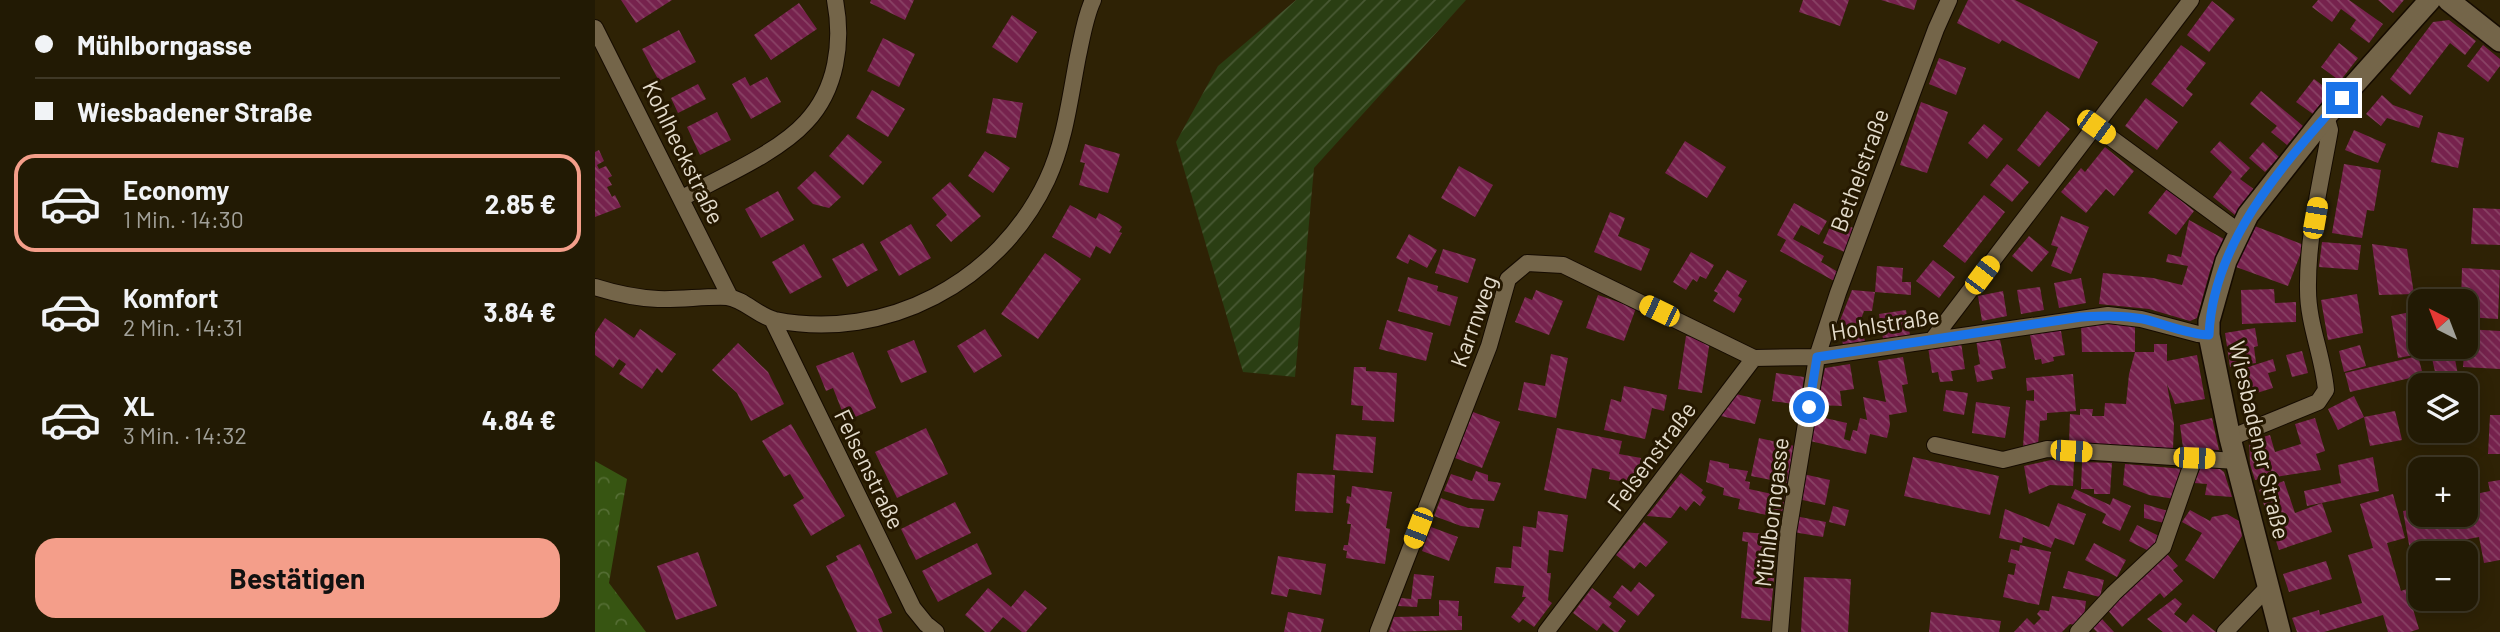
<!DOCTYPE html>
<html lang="de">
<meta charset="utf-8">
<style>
:root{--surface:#221a04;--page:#2a230e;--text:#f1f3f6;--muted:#a2a19a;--line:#3f3826;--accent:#f49e8a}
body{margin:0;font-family:Barlow,sans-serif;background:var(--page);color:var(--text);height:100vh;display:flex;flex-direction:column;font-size:26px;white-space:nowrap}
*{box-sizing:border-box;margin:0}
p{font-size:23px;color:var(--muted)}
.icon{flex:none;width:38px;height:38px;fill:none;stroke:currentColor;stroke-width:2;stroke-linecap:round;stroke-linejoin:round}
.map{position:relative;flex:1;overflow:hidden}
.drawer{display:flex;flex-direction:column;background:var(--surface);width:595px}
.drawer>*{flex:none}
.top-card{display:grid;align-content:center;height:154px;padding:0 35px;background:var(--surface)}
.needle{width:46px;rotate:318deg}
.controls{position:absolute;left:1813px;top:289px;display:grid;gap:14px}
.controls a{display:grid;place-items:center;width:70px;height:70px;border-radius:14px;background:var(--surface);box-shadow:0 4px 18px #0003,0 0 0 2px var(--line);font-size:35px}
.end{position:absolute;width:32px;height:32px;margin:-16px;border:9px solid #1a73e8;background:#fff;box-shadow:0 0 0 4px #fff}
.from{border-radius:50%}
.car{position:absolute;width:21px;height:42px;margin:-21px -10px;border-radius:9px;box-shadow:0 0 5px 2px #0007;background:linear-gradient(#f5c518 24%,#345 0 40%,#f5c518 0 76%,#345 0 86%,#f5c518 0)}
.top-card b{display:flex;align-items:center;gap:24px;height:66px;font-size:26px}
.top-card b+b{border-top:2px solid var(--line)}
.top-card i{width:18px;height:18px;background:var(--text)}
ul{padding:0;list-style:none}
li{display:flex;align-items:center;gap:21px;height:98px;margin:0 14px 10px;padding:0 21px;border:4px solid transparent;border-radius:21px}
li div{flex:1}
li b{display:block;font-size:26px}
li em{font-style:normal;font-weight:700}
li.selected{border-color:var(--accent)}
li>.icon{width:63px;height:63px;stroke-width:1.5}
.action{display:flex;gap:14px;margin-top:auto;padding:14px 35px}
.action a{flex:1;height:80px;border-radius:21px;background:var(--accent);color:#111;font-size:28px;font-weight:700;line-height:80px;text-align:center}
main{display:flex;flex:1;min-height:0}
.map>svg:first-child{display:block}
.forest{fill:url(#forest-crowns)}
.garden{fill:url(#garden-furrows)}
.building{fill:url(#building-back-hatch)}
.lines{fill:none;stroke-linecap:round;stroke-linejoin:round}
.minor-casing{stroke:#150b00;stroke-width:18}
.tertiary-casing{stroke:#150b00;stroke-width:24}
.minor{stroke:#746549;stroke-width:16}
.tertiary{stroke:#746549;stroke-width:21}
.route{stroke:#1a73e8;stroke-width:9}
.labels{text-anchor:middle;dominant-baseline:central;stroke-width:6;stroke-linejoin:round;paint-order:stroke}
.street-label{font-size:23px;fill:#e4dccc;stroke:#251800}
</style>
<main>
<section class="drawer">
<div class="top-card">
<b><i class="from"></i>Mühlborngasse</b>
<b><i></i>Wiesbadener Straße</b>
</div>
<ul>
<li class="selected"><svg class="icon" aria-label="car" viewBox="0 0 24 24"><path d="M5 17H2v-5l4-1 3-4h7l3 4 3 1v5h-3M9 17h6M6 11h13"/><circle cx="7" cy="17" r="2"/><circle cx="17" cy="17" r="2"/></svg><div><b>Economy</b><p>1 Min. · 14:30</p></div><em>2.85 €</em></li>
<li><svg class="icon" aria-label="car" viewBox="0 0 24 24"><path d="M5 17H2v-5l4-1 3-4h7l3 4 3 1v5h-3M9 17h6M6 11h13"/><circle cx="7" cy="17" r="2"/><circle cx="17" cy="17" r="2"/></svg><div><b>Komfort</b><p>2 Min. · 14:31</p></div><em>3.84 €</em></li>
<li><svg class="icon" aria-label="car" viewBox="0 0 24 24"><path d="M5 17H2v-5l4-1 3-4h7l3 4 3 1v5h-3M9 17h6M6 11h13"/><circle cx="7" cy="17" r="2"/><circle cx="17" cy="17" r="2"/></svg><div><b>XL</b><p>3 Min. · 14:32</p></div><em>4.84 €</em></li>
</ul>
<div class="action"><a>Bestätigen</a></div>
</section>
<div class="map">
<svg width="1905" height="632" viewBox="0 0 1905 632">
<defs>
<pattern id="forest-crowns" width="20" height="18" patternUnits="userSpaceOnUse" patternTransform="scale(1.75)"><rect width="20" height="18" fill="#375512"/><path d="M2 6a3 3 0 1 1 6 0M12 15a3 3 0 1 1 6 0" fill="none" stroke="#546d33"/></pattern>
<pattern id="garden-furrows" width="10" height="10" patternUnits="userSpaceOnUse" patternTransform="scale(1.75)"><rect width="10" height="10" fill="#2a3e13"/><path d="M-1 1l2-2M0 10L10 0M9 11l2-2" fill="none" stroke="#495934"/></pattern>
<pattern id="building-back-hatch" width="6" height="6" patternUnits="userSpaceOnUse" patternTransform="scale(1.75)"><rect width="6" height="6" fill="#76224d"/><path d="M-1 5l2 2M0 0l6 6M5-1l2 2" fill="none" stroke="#894265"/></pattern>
</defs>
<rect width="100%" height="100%" fill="#2e2205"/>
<path class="forest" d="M0 461 32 479 14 583 51 632H0Z"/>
<path class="garden" d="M701 0H871L719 168 700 377 648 372 581 142 623 66Z"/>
<path class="building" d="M26 0H77L41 23Z
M276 0H319L310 20 275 3Z
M1208 0H1254L1245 26 1204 12Z
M1286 0H1322L1319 10Z
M1373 0H1420L1503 42 1484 79 1407 40 1404 44 1362 23Z
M1723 0H1754L1788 24 1774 43 1755 29 1761 20 1746 9 1737 22 1717 7Z
M1783 0H1809L1798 13Z
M1617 1 1640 19 1614 52 1592 35Z
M204 3 222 29 176 60 159 35Z
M417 15 442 32 422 63 397 47Z
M1854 20 1881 41 1870 55 1855 43 1815 95 1795 79 1838 22Z
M84 30 101 62 64 81 47 49Z
M288 38 320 54 304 87 272 71Z
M1744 43 1763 58 1745 81 1726 67Z
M1586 45 1611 63 1591 89 1598 94 1588 107 1556 84Z
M1888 45 1905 59V66L1893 82 1872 66Z
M1344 58 1371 68 1361 95 1334 84Z
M150 77 155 86 172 77 186 102 156 119 137 84Z
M1719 79 1735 91 1718 114 1701 102Z
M103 84 111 99 83 113 76 98Z
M277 90 310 109 293 137 261 118Z
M1666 91 1708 126 1692 145 1676 132 1682 126 1655 104Z
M1787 95 1798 105 1828 116 1824 128 1792 118 1786 126 1771 114Z
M398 98 428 103 421 138 391 133Z
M1551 98 1583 122 1562 150 1530 126Z
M1326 102 1353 112 1332 173 1305 165Z
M1452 111 1475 129 1444 167 1422 150Z
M122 112 136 140 105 155 92 127Z
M1389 124 1408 139 1392 159 1373 143Z
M1759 130 1791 144 1783 163 1750 150Z
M1843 132 1869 138 1863 168 1836 162Z
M253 134 287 162 268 185 234 156Z
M1090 141 1131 167 1112 198 1070 173Z
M1625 141 1655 168 1645 179 1660 190 1640 215 1618 197 1637 172 1615 152Z
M1668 142 1684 157 1670 172 1654 158Z
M490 144 525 154 513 193 484 185 490 163 485 162Z
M1510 147 1539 171 1519 196 1511 189 1491 213 1466 192 1486 168 1490 172Z
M4 150 9 161 2 165 4 169 11 166 17 176 13 178 17 185 12 187 17 197 20 195 26 207 0 217V152Z
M390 151 415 168 398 193 373 176Z
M1412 164 1434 182 1417 202 1395 185Z
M1749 164 1786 170 1779 211 1772 210 1767 238 1737 233Z
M864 166 898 185 880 217 846 198Z
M220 171 246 197 234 208 218 204 202 188Z
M355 182 386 216 356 242 341 225 352 215 337 198Z
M1572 189 1599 211 1581 235 1553 213Z
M183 191 199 220 166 238 150 209Z
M1389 195 1410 212 1370 263 1348 246Z
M1199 203 1232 221 1224 235 1206 225 1198 239 1229 256 1226 262 1243 272 1241 282 1185 251 1191 240 1182 235Z
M475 205 501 219 504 213 524 224 527 227 524 232 527 233 515 254 501 246 495 258 457 237Z
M1878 208 1905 209V245L1876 244Z
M1015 212 1030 218 1023 236 1055 249 1046 271 999 252Z
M1466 216 1494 227 1476 274 1456 266 1463 247 1456 245Z
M1238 220 1261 229 1252 253 1228 243Z
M1594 220 1629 239 1615 271 1602 318 1595 321 1554 309 1504 304 1508 273 1558 278 1587 285 1593 266 1571 262 1573 254 1586 257Z
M316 224 336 258 304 276 285 242Z
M1657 225 1709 245 1693 286 1641 267Z
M814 234 842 250 832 268 815 259 813 264 801 258Z
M1434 236 1454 252 1437 272 1417 256Z
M1727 242 1766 245 1763 270 1724 267Z
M268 243 283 270 252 287 237 259Z
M209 244 227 277 195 294 177 262Z
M1777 244 1812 249 1819 294 1784 295Z
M848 249 881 259 873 283 840 273Z
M1096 252 1119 265 1111 279 1105 276 1102 282 1098 279 1091 290 1078 282Z
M450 253 486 279 443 339 406 314Z
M1338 260 1360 277 1344 298 1321 281Z
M1282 266 1308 268 1307 282H1316V295L1280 292 1277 311H1269L1266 319 1270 342 1248 345 1244 323 1257 290 1280 292Z
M1867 268 1905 270 1903 319 1871 317V301H1866Z
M1132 270 1152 281 1143 296 1147 299 1139 313 1118 301 1123 293 1119 291Z
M813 277 843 286 842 291 863 297 855 326 803 311Z
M1486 278 1491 303 1464 308 1459 283Z
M1445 287 1449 310 1426 314 1422 290Z
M1679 289 1680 303 1701 302V322L1647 324 1646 290Z
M941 290 968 301 954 335 920 322 930 297 937 300Z
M1408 291 1412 316 1387 321 1383 296Z
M1762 294 1768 333 1733 340 1726 300Z
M1003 295 1041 308 1029 341 991 328Z
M1311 310 1315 335 1288 339 1284 314Z
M1825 310V346H1850V349L1803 358 1796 316Z
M10 318 39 338 45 329 81 354 67 373 62 368 47 389 24 374 31 364 24 359 18 368 0 355V333Z
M792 320 838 333 831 361 784 349Z
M1486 322H1540V352H1559V344H1572V361L1602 355 1610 399 1580 404 1572 384 1579 424 1578 449 1474 444 1475 414 1485 415V409H1498L1497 416H1509L1510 403 1531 404 1534 374 1540 352H1487Z
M1465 325 1470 355 1458 357 1459 361 1447 364 1446 359 1440 360 1434 330Z
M1660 328 1663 346 1659 347 1661 363 1635 367 1630 333Z
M390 329 407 356 379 373 362 346Z
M1871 329 1905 331V369L1868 367Z
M1404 335 1411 368 1396 371 1398 379 1382 382 1379 366 1385 364 1381 340Z
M1091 336 1115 340 1107 393 1083 389Z
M319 340 332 372 306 383 292 351Z
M1366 342 1370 369 1356 371 1358 381 1345 382 1343 372 1337 373 1333 347Z
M143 343 173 372 189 404 156 421 142 393 117 370Z
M1765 345 1771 366 1749 372 1744 351Z
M1858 349 1865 385H1843L1836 354Z
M1707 351 1713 373 1697 377 1691 355Z
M258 352 281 408 251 421 238 388 231 391 221 366Z
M956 354 973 358 961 418 923 410 929 382 950 386Z
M1823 356 1828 375 1755 392 1750 373Z
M1308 357 1313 384 1307 385 1312 412 1294 415 1295 425 1292 438 1275 434 1271 454 1215 441 1221 416 1252 423 1249 439 1255 441 1258 430 1262 431 1265 418 1272 420 1268 397 1291 402 1283 361Z
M1678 359 1681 371 1673 373 1678 388 1652 396 1644 370Z
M1255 364 1259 389 1245 391 1247 406 1222 405 1230 368Z
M759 367H771V371L802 373 799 422 767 420 768 406 756 405Z
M1181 373 1209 377 1205 405 1177 401Z
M1478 374 1481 411 1452 413V420L1445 421 1443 445 1428 447 1431 400 1439 401V390L1432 391 1431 378Z
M1029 386 1072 395 1069 411 1057 408 1050 439 1009 430 1016 399 1026 402Z
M1351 390 1373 393 1369 415 1348 411Z
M1141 394 1166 400 1160 424 1126 416Z
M1759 396 1769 417 1743 430 1733 409Z
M1381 402 1415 407 1410 438 1377 433Z
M1800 411 1807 440 1775 446 1769 417Z
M878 412 905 422 887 468 860 458Z
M1895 415H1905V454H1893Z
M1617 418 1624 450 1588 448 1585 425Z
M1720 418 1730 451 1721 454 1726 470 1660 480 1655 464 1654 441 1675 435 1680 452 1706 444 1700 424Z
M196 424 250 516 216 536 198 505 209 498 195 474 189 477 167 441Z
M331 428 353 474 302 498 280 452Z
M962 428 1027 441 1024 454 1046 458 1040 484 1014 479 1015 472 997 468 991 499 949 490Z
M741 434 781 437 778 473 738 470Z
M1164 438 1200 446 1192 483 1156 476Z
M1318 457 1404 476 1395 515 1309 496Z
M1778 457 1784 491 1712 506 1709 491 1746 483 1743 465Z
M1115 460 1134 464V468L1153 471 1150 481 1155 482 1154 489 1191 497 1186 518 1143 509 1145 499 1128 495 1129 488 1111 482Z
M1456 460 1479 461 1478 486 1455 485 1434 494 1429 466Z
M1487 462 1517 463 1515 494H1499V489H1486Z
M1530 464 1589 469 1580 499 1554 495 1528 485Z
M1606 467 1625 469 1629 472 1637 497 1610 495 1612 484 1599 483Z
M881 471 893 475V481L906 483 899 501 876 499 849 491 856 474 877 481Z
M702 473 740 475 738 513 700 511Z
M1086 473 1108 490 1106 493 1111 497 1105 506 1099 501 1091 511 1085 506 1076 518 1052 516Z
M1208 474 1235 480 1230 505 1203 499Z
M1905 480V560L1889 563 1884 537 1815 550 1808 511 1825 508V514H1871V496L1895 491 1893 482Z
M1689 481 1700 513 1727 503 1737 532 1684 550 1664 490Z
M757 486 797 492 791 528 795 529 790 564 751 558 752 551 748 550 749 545H753L756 524H752L755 504 751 503 752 496 756 497Z
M1480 489 1515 505 1518 498 1536 506 1525 531 1507 523 1511 514 1476 498Z
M1798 494 1810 538 1792 543 1806 591 1812 589 1824 629 1815 632H1793L1788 615 1729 632H1702L1697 618 1724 610 1725 615 1767 603 1753 555 1778 548 1765 504Z
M846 498 873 508 889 509 884 528 866 526 839 516Z
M360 502 376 533 321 560 306 529Z
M1463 503 1491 514 1479 545 1460 538 1456 548 1428 537 1427 543 1404 538 1410 509 1454 527Z
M1549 504 1573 511 1569 523 1549 518Z
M1238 506 1254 510 1250 526 1234 522Z
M1595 510 1615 521 1617 517 1632 514 1644 521 1647 536 1619 579 1590 560 1607 533 1587 522Z
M943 511 973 515 968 552 954 550 952 573H956L953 600 957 603 939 627 928 619 924 623 916 617 931 597H927L929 586 899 583 901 567 916 568 918 546 926 547 928 526 941 528Z
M1200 516 1231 522 1228 537 1198 532Z
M1049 522 1073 542 1051 567 1045 562 1039 569 1021 555Z
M1542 525 1564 536 1556 552 1534 541Z
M836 527 863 537 854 561 827 551Z
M1148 532 1183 535 1175 621 1146 618 1153 542 1147 541Z
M382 543 397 574 343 602 327 571Z
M1499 543 1531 560 1522 577 1490 560Z
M265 544 297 613 283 619 288 632H262L231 566 243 560 241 556Z
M1425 545 1456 552 1444 605 1408 597 1413 574 1419 575 1421 564 1413 562 1416 549 1424 551Z
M103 552 122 606 81 620 62 566Z
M1571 553 1583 566 1578 570 1588 581 1569 598 1565 593 1527 627 1511 608Z
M683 556 731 564 726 595 694 589 692 597 676 594Z
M1731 561 1737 579 1694 592 1688 574Z
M1473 571 1509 580 1505 597 1468 588Z
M819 574 839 576 836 599H823L822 607 803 606 806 598 816 599Z
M1209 577 1256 579 1253 632H1206Z
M1044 582 1060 595 1043 616 1018 597 1027 585 1036 592Z
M393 588 416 607 430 590 452 608 431 632H427L408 617 395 632H390L370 615Z
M997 588 1017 603 1014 607 1031 621 1023 632H1019L1008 623 1002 631 978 613Z
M1457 596 1491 601 1489 617 1480 625 1475 624 1467 632H1419L1432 618 1439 625 1446 618 1442 614 1445 610 1454 611Z
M1580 598 1587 604 1579 614 1591 623 1598 614 1621 632H1568L1552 619Z
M844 600 864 601 863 616H867V630L794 632 799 617 844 616Z
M693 612 729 619 726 632H689Z
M1336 612 1406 621 1404 632H1334Z
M1507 619 1519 632H1502L1498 628Z"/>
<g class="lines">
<g class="minor-casing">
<path id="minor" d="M0 28 135 297
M1501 127 1636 226 1645 230
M87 198C124 178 183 153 211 122 242 89 248 42 240 0
M0 287C19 293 42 298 63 299 86 300 109 296 132 297 149 299 163 316 180 320 291 342 404 282 452 180 470 142 475 97 483 56 487 38 490 17 498 0
M177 319 318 608 331 624 341 632
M1338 339 1596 0
M1635 438 1723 402 1731 390C1728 356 1713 324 1713 290 1712 237 1726 182 1735 130L1731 116
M1340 445 1408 460 1452 449 1641 461
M783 632 894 346 913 279 932 263 968 265 1159 358 1222 357 1513 315 1546 319 1603 334 1614 335
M951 632 1159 358
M1185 632 1193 533 1222 357 1243 293 1341 29 1354 0
M1483 632 1519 593 1568 547 1599 458
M1630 632 1673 587"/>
</g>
<g class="tertiary-casing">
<path id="tertiary" d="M1853 0 1905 41
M1685 632 1635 438 1614 335V321L1631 261 1653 215 1731 116 1835 0"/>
</g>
<use href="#minor" class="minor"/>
<use href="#tertiary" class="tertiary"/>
</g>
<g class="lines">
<path class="route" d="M1214 407 1222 357 1486 317C1507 316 1527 315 1548 319 1570 324 1591 334 1614 335 1618 241 1688 165 1747 98"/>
</g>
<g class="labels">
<g class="street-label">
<text transform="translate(89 152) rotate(64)">Kohlheckstraße</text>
<text transform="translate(1264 170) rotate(-70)">Bethelstraße</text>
<text transform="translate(878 321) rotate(-70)">Karrnweg</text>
<text transform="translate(1290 323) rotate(-9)">Hohlstraße</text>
<text transform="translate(1665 440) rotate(77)">Wiesbadener Straße</text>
<text transform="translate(1056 456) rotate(-53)">Felsenstraße</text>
<text transform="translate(275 469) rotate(64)">Felsenstraße</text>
<text transform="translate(1176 512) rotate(-83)">Mühlborngasse</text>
</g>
</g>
</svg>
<div class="controls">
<a><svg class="needle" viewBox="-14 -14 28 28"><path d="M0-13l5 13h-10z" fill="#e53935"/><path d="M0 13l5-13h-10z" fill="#a2a19a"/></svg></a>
<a><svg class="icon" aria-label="layers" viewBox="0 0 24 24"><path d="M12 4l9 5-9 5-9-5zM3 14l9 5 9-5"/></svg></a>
<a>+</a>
<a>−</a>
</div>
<i class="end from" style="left:1214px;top:407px"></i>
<i class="end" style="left:1747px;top:98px"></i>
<i class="car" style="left:1501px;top:127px;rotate:126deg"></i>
<i class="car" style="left:1720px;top:218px;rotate:10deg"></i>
<i class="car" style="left:1387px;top:275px;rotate:37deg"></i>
<i class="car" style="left:1064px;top:311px;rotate:296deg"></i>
<i class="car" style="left:1476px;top:451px;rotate:94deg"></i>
<i class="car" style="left:1599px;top:458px;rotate:92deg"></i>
<i class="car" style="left:823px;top:528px;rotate:201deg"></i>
</div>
</main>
